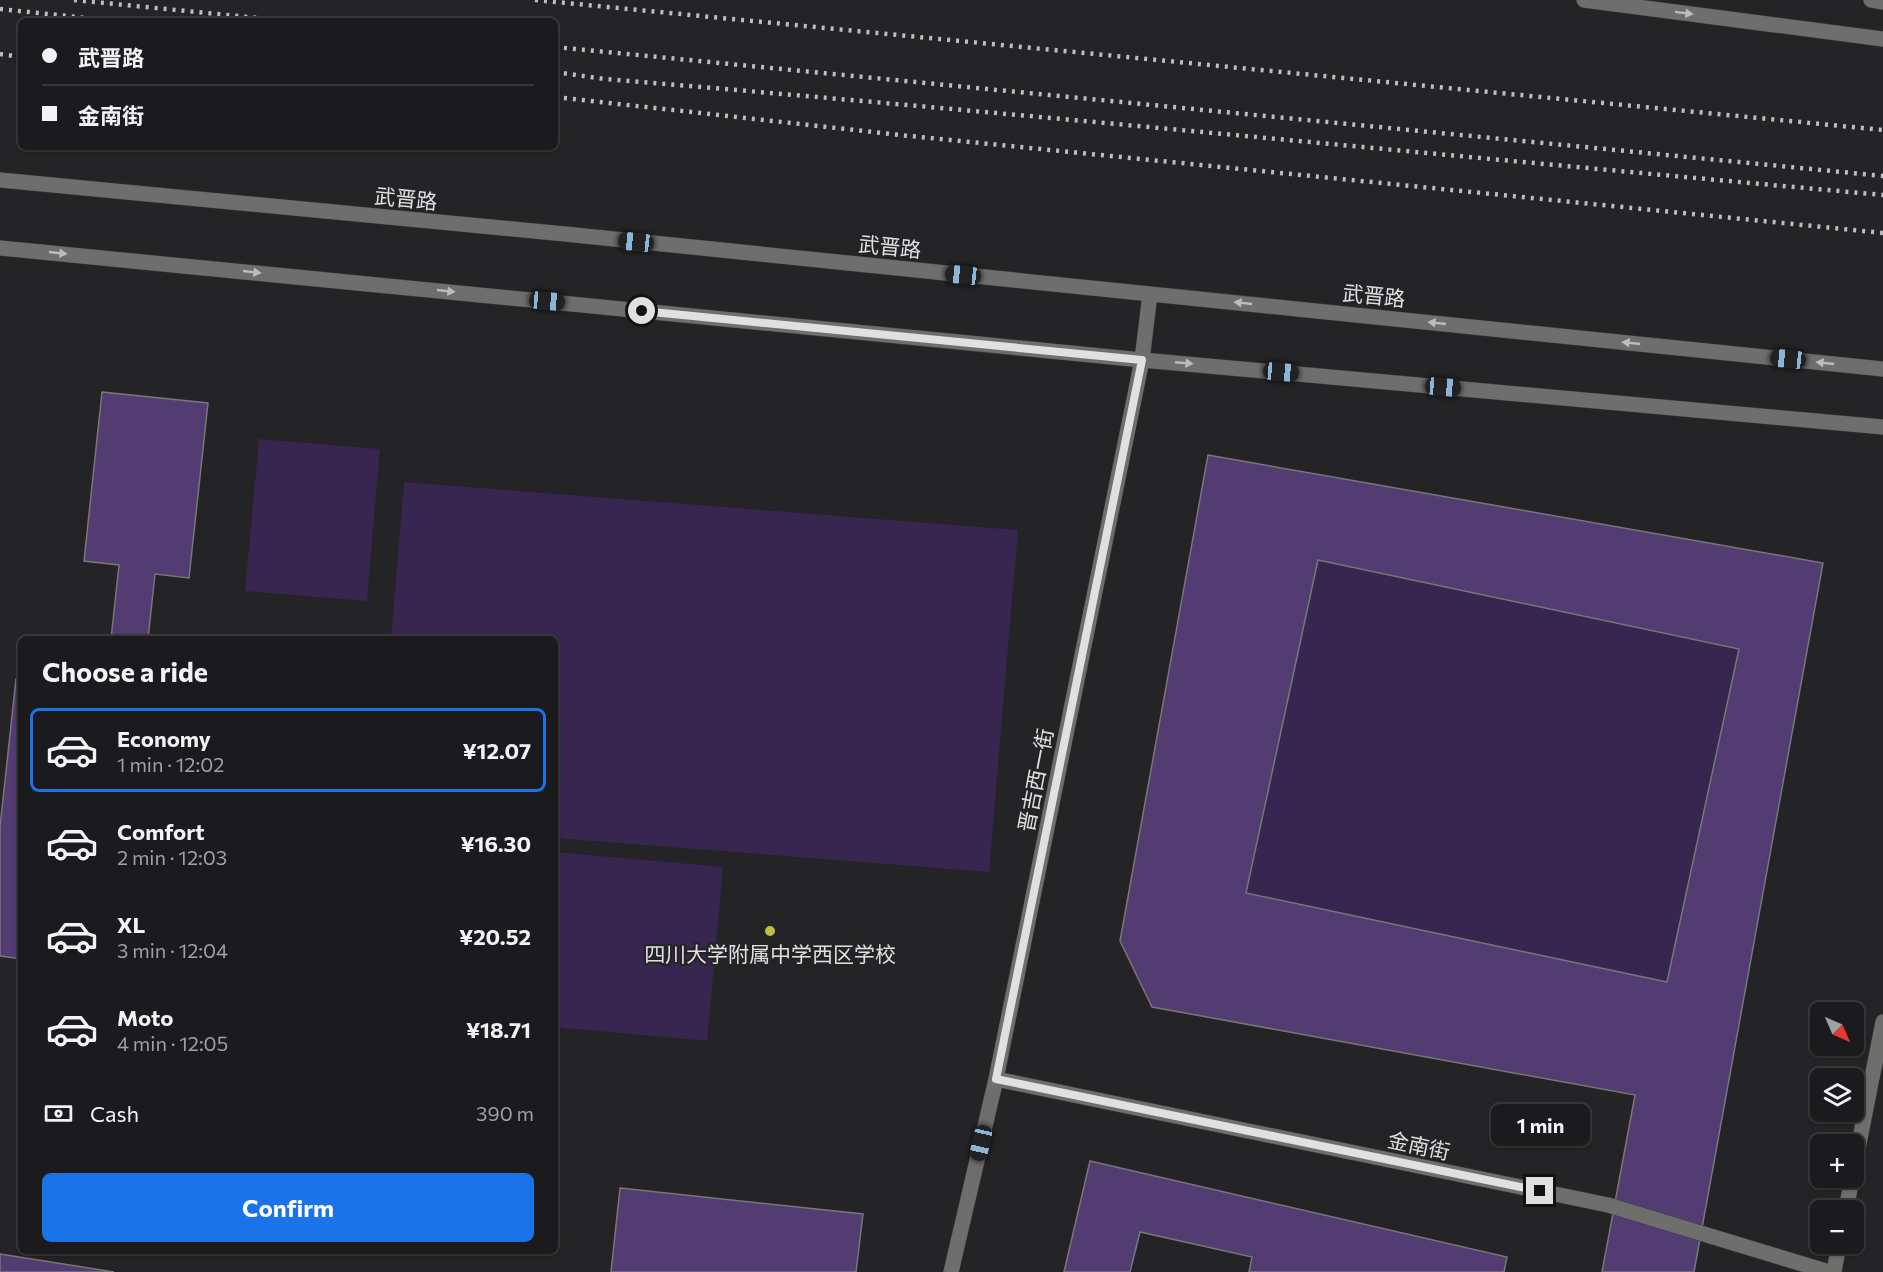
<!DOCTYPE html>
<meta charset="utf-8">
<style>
:root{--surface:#1b1a1c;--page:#242325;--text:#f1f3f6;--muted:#a0a1a3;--line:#39383b;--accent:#1a73e8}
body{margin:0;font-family:Commissioner,"Noto Sans SC",sans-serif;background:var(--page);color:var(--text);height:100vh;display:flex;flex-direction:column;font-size:22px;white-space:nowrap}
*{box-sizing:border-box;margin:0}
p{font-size:20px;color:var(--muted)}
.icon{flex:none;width:33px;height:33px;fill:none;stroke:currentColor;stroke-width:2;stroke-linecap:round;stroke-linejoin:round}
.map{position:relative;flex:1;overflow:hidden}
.drawer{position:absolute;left:18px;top:636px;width:540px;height:618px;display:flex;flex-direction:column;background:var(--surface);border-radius:9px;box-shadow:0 2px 4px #0004,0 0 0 2px var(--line)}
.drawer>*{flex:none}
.top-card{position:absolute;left:18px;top:18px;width:540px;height:132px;border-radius:9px;box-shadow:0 2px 4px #0004,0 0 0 2px var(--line);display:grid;align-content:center;height:132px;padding:0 24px;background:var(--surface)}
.needle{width:39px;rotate:135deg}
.fabs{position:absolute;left:1810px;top:1002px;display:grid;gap:12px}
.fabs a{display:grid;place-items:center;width:54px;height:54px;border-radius:9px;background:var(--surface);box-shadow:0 2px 4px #0004,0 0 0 2px var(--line);font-size:30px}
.end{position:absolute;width:27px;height:27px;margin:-14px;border:8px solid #e0dfe1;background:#111;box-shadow:0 0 0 3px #111}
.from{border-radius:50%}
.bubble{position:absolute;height:42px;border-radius:9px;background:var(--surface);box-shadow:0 2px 4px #0004,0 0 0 2px var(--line);font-size:20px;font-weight:700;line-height:42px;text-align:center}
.car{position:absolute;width:18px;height:36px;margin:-18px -9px;border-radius:8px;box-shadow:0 0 4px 2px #0007;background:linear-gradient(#222 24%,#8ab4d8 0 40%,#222 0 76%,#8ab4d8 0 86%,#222 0)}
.top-card b{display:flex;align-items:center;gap:21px;height:57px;font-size:22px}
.top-card b+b{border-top:2px solid var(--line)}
.top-card i{width:15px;height:15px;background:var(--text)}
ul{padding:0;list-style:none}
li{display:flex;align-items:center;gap:18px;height:84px;margin:0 12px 9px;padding:0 12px;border:3px solid transparent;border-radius:9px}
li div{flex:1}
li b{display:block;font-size:22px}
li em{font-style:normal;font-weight:700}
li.active{border-color:var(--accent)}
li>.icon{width:54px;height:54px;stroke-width:1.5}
h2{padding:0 24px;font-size:27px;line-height:72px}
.pay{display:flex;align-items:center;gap:15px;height:66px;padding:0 24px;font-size:22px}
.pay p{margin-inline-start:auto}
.primary-button{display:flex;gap:12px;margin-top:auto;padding:12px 24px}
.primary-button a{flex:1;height:69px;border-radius:9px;background:var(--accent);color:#fff;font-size:24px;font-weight:700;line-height:69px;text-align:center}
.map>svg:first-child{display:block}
.green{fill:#37264f}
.building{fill:#523c71;stroke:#78777a;stroke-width:1.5;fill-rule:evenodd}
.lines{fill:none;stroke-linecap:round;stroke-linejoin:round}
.minor-casing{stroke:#3e3d3f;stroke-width:16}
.minor{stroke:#6e6e6d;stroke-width:15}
.rail{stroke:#bfbec0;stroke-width:4.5;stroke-dasharray:3 6;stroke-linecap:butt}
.oneway{fill:#bebdbe}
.route{stroke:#e0dfe1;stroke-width:8}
.poi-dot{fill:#bdbf43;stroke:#242325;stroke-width:2}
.labels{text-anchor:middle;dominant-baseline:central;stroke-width:4.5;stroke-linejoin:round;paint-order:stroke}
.street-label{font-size:21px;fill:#e0dfe1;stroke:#242325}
.poi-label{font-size:21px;fill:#e0dfe1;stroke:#242325}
</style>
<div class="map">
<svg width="1883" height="1272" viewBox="0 0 1883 1272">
<rect width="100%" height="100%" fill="#242325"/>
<path class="green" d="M259 439 380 449 367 601 245 591Z
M404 482 1018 530 989 872 555 838V639H391Z
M1318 560 1739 649 1667 982 1246 893Z
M555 852 723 867 707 1041 555 1027Z"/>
<path class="building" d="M102 392 208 403 189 578 155 574 148 639H111L119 565 84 561Z
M1208 455 1823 563 1694 1272H1602L1635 1095 1152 1007 1120 941ZM1318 560 1739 649 1667 982 1246 893Z
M16 679H21V959L0 956V827Z
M1090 1161 1507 1257 1504 1272H1249L1252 1257 1140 1232 1130 1272H1064Z
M620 1188 863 1214 856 1272H611Z
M0 1254 114 1272H0Z"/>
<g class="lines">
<g class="minor-casing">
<path id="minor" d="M1584 0 1883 39
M1871 0 1883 2
M0 180 565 234 1883 369
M0 248 1142 360 1883 427
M996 1079 1608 1205 1829 1272
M1854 1169 1883 1022
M1846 1210 1852 1178
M951 1272 996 1079 1142 360 1150 294
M1834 1272 1839 1244"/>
</g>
<use href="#minor" class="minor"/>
<path class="rail" d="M74 0 289 21
M535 0 1883 130
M0 9 115 21
M555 47 1883 176
M0 54 21 57
M555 72 605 79C1031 114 1457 157 1883 195
M555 97 900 135 1883 233"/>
</g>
<defs><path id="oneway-solid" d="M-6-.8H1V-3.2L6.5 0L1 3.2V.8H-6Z" transform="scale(1.5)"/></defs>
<g class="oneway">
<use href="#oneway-solid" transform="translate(1684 13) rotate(7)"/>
<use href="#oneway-solid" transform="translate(58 253) rotate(6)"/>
<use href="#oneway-solid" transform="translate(252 272) rotate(6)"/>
<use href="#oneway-solid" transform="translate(446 291) rotate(6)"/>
<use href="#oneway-solid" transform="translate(1243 303) rotate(-174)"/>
<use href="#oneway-solid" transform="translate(1437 323) rotate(-174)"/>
<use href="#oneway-solid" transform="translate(1631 343) rotate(-174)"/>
<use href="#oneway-solid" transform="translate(1184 363) rotate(5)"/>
<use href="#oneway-solid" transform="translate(1825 363) rotate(-174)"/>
</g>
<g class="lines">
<path class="route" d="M642 311 1142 360 996 1079 1540 1191"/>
</g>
<circle class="poi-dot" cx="770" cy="931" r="6"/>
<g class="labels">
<g class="street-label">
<text transform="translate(406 198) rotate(6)">武晋路</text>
<text transform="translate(890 246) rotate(6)">武晋路</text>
<text transform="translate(1374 295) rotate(6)">武晋路</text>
<text transform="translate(1035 780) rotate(-79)">晋吉西一街</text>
<text transform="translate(1419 1145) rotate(12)">金南街</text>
</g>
<g class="poi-label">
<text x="770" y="953">四川大学附属中学西区学校</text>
</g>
</g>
</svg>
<div class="fabs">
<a><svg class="needle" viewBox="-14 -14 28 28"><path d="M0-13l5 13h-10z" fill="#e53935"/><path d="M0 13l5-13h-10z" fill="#a0a1a3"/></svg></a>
<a><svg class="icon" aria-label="layers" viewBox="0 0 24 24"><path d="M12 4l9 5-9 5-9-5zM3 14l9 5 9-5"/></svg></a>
<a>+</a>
<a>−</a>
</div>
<i class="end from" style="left:642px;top:311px"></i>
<i class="end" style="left:1540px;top:1191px"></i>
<div class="bubble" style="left:1491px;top:1104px;width:99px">1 min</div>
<i class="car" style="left:636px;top:242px;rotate:276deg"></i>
<i class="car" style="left:963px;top:275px;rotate:276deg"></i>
<i class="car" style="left:547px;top:301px;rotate:95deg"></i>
<i class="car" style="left:1788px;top:359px;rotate:276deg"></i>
<i class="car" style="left:1281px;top:372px;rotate:95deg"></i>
<i class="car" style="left:1443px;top:387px;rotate:95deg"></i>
<i class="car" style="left:981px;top:1143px;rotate:193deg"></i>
<div class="top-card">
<b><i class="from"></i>武晋路</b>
<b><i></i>金南街</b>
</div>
<section class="drawer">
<h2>Choose a ride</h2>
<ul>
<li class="active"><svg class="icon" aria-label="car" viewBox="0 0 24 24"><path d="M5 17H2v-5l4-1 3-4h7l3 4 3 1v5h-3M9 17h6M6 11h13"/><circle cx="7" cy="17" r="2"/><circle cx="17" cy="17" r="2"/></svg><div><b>Economy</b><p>1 min · 12:02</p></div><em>¥12.07</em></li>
<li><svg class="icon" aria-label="car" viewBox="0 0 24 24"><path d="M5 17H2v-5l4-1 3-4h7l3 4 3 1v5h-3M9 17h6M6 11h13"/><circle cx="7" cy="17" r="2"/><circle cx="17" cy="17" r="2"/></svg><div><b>Comfort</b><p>2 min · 12:03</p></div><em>¥16.30</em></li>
<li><svg class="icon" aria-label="car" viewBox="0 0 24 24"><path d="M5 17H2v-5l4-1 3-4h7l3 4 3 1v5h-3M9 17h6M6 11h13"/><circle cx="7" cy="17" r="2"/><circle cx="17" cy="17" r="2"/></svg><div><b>XL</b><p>3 min · 12:04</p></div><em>¥20.52</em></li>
<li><svg class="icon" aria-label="car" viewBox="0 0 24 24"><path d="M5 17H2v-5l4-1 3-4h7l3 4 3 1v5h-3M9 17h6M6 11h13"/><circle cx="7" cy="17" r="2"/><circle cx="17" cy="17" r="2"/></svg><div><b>Moto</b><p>4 min · 12:05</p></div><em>¥18.71</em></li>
</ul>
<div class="pay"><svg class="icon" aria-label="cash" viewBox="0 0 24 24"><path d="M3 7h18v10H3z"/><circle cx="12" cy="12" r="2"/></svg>Cash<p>390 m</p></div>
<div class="primary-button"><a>Confirm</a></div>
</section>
</div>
